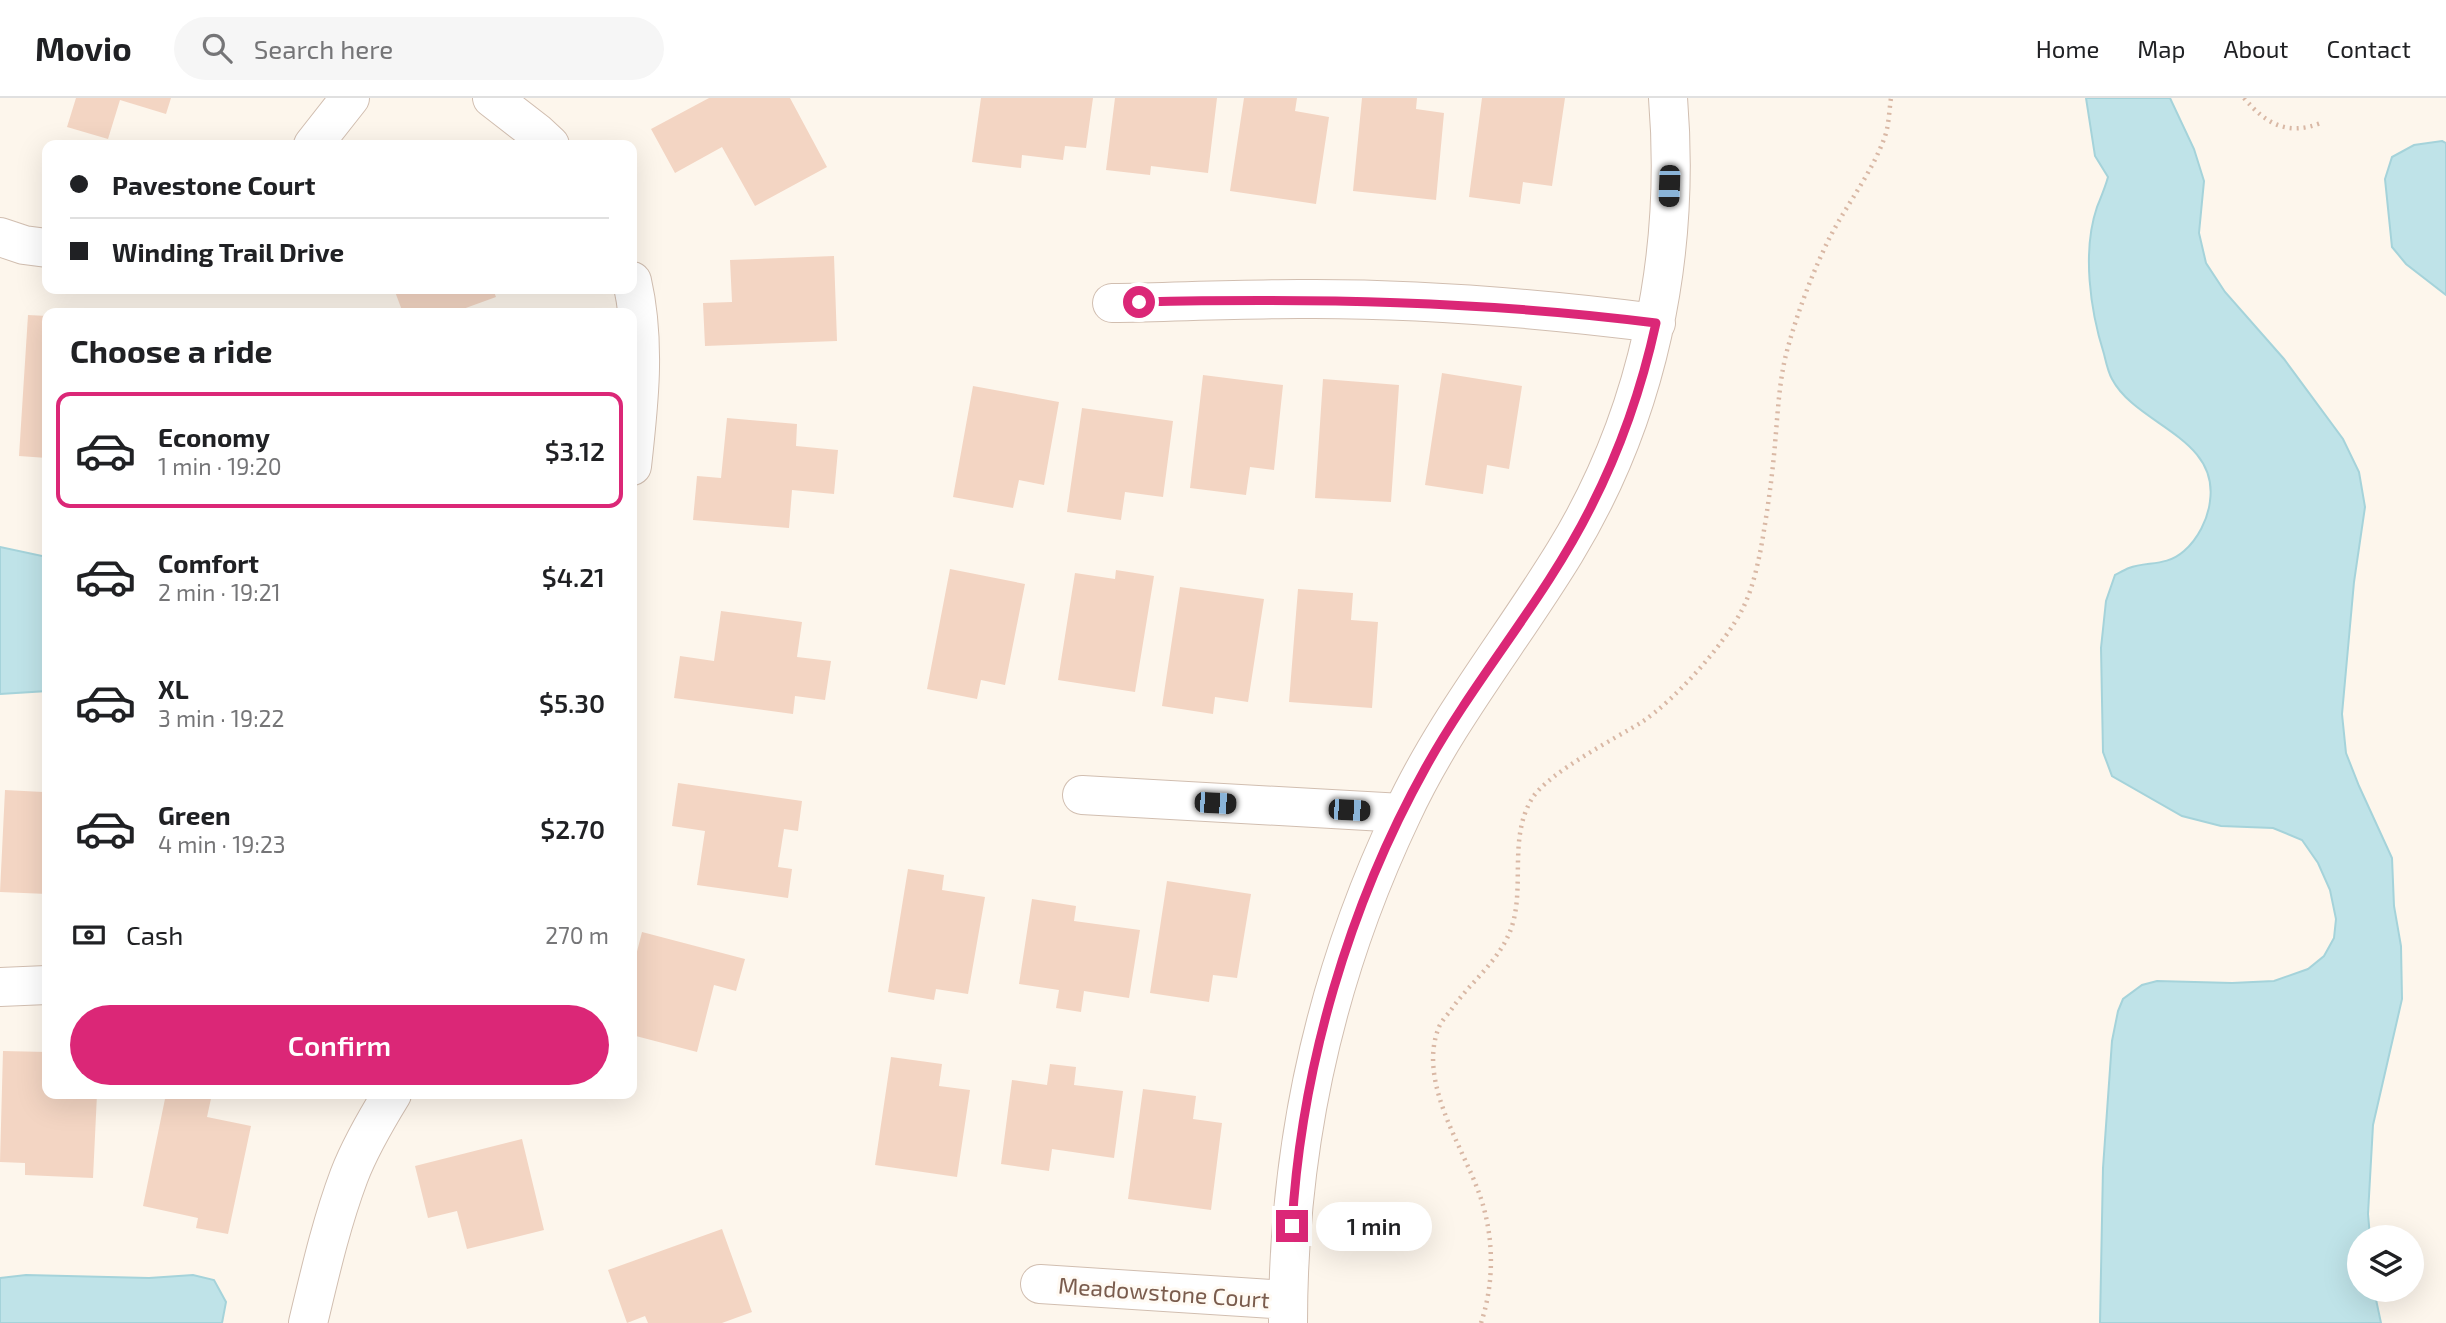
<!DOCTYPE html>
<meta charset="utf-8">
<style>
:root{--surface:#fff;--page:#f6f6f6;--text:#202124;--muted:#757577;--line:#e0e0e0;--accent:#db2777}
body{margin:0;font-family:"Exo 2",sans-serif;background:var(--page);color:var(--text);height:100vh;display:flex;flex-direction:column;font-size:26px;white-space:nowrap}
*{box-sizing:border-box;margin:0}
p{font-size:23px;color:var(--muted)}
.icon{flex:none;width:38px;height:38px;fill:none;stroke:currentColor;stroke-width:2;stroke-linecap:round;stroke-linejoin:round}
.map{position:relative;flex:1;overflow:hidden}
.details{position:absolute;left:42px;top:210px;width:595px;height:791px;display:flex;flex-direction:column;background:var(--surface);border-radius:14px;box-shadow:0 7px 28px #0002}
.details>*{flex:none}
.hud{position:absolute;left:42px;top:42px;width:595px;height:154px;border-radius:14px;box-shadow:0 7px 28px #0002;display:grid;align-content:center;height:154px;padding:0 28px;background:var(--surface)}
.buttons{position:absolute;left:2347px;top:1127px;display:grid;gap:14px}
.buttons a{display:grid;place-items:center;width:77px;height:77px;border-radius:50%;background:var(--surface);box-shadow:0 7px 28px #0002;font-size:35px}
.end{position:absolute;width:32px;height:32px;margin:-16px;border:9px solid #db2777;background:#fff;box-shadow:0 0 0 4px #fff}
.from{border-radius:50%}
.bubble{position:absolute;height:49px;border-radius:24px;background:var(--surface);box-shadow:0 7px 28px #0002;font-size:23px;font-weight:600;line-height:49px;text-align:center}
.car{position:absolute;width:21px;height:42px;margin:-21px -10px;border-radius:9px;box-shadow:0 0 5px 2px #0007;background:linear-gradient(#222 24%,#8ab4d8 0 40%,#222 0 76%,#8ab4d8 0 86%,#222 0)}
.hud b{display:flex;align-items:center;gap:24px;height:66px;font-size:26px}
.hud b+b{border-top:2px solid var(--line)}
.hud i{width:18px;height:18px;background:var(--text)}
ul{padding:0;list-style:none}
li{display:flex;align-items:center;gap:21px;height:116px;margin:0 14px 10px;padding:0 14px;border:4px solid transparent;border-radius:14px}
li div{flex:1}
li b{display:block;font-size:26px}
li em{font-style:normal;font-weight:600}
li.on{border-color:var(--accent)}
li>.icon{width:63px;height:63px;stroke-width:1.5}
h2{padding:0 28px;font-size:32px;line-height:84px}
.pay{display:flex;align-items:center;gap:18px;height:77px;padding:0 28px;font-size:26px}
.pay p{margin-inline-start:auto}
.primary-button{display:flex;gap:14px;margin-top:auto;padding:14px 28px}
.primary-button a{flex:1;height:80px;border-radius:42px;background:var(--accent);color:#fff;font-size:28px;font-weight:600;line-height:80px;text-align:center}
header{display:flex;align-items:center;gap:42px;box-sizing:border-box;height:98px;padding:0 35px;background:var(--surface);border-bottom:2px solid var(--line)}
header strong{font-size:33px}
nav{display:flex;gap:38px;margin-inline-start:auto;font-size:24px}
.search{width:490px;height:63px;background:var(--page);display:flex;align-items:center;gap:18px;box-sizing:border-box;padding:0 24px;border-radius:38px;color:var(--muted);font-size:26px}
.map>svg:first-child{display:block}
.water{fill:#bfe3e8;stroke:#a5d3da;stroke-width:2}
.building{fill:#f3d5c3}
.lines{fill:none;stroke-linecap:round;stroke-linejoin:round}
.minor-casing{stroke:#d1beb0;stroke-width:40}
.path{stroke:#d9b8a5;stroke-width:4.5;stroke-dasharray:2 5;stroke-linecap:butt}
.minor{stroke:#fff;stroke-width:38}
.route{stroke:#db2777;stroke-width:9}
.labels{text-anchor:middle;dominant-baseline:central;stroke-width:6;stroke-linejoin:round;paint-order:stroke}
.street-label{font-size:23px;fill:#7a5c4d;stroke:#fffaf3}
</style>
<header>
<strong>Movio</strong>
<div class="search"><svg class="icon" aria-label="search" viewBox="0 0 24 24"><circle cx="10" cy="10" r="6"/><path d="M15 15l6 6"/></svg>Search here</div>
<nav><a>Home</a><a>Map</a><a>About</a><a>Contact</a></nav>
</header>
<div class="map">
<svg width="2446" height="1225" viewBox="0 0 2446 1225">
<rect width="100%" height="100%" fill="#fdf6ec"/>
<path class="water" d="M2086 0H2170L2194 51 2204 83 2199 135 2206 165 2225 194 2284 261 2343 341 2359 374 2365 409 2354 484 2342 616 2346 655 2359 688 2392 760 2394 808 2401 848 2402 901 2373 1027 2368 1116 2370 1139H2359V1192H2374L2381 1225H2100L2103 1070 2112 943 2118 913 2123 901 2142 887 2157 883 2232 885 2274 883 2308 871 2324 858 2334 840 2336 821 2330 792 2318 765 2302 742 2273 730 2221 728 2182 718 2112 678 2103 654 2101 550 2106 503 2115 477C2119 475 2124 472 2129 470 2147 463 2166 469 2184 453 2198 441 2208 421 2210 403 2219 339 2136 327 2112 281 2108 274 2106 264 2104 256 2090 212 2082 153 2097 109 2101 99 2105 90 2108 79L2095 58Z
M2442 43 2446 45V197L2406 166 2392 149 2385 81 2392 59 2414 47Z
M0 449 47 459V593L0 596Z
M26 1177 149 1180 193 1177 214 1182 226 1204 222 1225H0V1180Z"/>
<path class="building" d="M76 0H171L166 16 120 2 108 41 67 29Z
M709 0H790L827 69 755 108 722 49 675 75 651 31Z
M981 0H1093L1086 50 1065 48 1063 62 1022 57 1021 70 972 64Z
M1115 0H1217L1208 75 1151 68 1150 77 1106 72Z
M1244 0H1297L1295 13 1329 19 1316 106 1230 93Z
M1362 0H1417L1416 11 1444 15 1436 102 1353 93Z
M1482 0H1565L1552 88 1523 84 1520 106 1469 99Z
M834 158 837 243 705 248 703 205 732 204 730 162Z
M394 191H493L496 199 452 215H403Z
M28 217 47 218V360L19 358Z
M1442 275 1522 288 1509 371 1487 367 1483 396 1425 387Z
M1203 277 1283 287 1274 372 1250 369 1246 397 1190 390Z
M1323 281 1399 287 1391 404 1315 400Z
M973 288 1059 304 1044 387 1019 382 1013 410 953 399Z
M1082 310 1173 323 1163 399 1125 394 1121 422 1067 414Z
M727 320 797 326 796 348 838 352 834 396 792 392 789 430 693 422 697 378 721 380Z
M950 471 1025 486 1005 587 981 582 977 601 927 591Z
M1116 472 1154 478 1135 594 1058 582 1075 475 1115 481Z
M1180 489 1264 501 1248 604 1215 599 1213 616 1162 608Z
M1298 491 1353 495 1351 522 1378 524 1372 610 1289 604Z
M721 513 802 524 797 559 831 563 825 602 795 598 793 616 674 600 680 558 714 563Z
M44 675H47V796L0 794 5 692 43 694Z
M678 685 802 703 798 733 784 731 778 769 792 771 788 800 697 787 705 733 672 728Z
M908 771 944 777 942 792 985 799 968 896 936 891 934 902 888 894Z
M1167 783 1251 796 1237 880 1213 877 1209 904 1150 895Z
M1032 801 1076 808 1074 823 1140 832 1129 900 1084 893 1081 914 1056 910 1059 892 1019 886Z
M642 834 745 861 736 893 714 887 697 954 632 937V873Z
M3 953 47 954V996H97L93 1080 25 1077V1065L0 1064Z
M891 959 942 966 939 988 970 992 957 1079 875 1067Z
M1050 966 1076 969 1074 987 1123 993 1114 1060 1052 1051 1049 1073 1001 1066 1012 982 1047 987Z
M1143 991 1196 998 1193 1021 1222 1025 1211 1112 1128 1101Z
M166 996H212L207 1019 251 1028 228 1136 196 1130 198 1120 143 1108Z
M522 1041 544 1132 467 1151 457 1113 428 1120 415 1068Z
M722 1131 752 1214 722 1225H648L645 1218 627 1225 608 1172Z"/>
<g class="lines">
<g class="minor-casing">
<path id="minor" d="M492 0 536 34 550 47
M313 47 350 0
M0 139 24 147 47 150
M632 183C646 244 639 306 632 368
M1112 205C1174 204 1237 201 1299 201 1418 200 1537 210 1656 225
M1082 697 1402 715
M0 889 47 887
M1040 1186 1288 1202
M308 1225C320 1175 331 1126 349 1078 360 1049 376 1022 392 996
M1288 1225C1288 1048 1326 876 1402 716 1445 623 1512 541 1565 454 1648 318 1681 159 1668 0"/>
</g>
<path class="path" d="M2244 0C2266 26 2287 38 2321 25
M1481 1225C1495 1183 1494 1136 1479 1095 1462 1047 1417 983 1439 929 1441 924 1447 917 1451 912 1470 884 1501 862 1512 828 1525 787 1508 738 1533 699 1550 674 1614 641 1642 624 1675 602 1725 546 1743 510 1752 492 1757 470 1761 450 1767 416 1772 381 1775 346 1778 313 1779 281 1788 249 1798 213 1813 173 1830 139 1847 106 1871 76 1884 41 1889 29 1889 13 1891 0"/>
<use href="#minor" class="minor"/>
</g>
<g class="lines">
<path class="route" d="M1139 204C1312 200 1483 203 1656 225 1642 289 1621 350 1591 409 1545 501 1476 579 1426 669 1349 807 1301 970 1292 1128"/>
</g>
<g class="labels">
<g class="street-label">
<text transform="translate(1164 1194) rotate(4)">Meadowstone Court</text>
</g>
</g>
</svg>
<div class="buttons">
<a><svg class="icon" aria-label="layers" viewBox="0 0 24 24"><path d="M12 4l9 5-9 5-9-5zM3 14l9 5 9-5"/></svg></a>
</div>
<i class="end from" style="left:1139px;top:204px"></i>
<i class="end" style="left:1292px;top:1128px"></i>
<div class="bubble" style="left:1316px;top:1104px;width:116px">1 min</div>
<i class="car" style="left:1669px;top:88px;rotate:182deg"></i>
<i class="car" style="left:1215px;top:705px;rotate:93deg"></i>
<i class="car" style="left:1349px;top:712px;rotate:93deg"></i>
<div class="hud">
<b><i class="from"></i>Pavestone Court</b>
<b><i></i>Winding Trail Drive</b>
</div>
<section class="details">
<h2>Choose a ride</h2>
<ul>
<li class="on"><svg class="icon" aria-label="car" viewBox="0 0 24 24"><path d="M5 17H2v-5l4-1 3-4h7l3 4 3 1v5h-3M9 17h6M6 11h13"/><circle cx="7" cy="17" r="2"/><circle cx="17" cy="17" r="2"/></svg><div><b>Economy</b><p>1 min · 19:20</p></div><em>$3.12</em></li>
<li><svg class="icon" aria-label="car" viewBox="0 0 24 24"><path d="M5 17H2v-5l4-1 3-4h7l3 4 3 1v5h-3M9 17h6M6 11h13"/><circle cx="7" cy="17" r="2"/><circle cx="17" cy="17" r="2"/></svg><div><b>Comfort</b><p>2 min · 19:21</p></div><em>$4.21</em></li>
<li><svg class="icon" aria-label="car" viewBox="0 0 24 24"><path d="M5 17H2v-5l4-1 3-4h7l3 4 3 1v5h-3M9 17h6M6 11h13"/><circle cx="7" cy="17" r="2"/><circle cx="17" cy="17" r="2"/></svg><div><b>XL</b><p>3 min · 19:22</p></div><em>$5.30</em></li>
<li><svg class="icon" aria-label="car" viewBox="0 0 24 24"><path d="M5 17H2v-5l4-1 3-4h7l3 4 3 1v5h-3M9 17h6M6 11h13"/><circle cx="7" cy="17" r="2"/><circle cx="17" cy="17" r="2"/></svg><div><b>Green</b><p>4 min · 19:23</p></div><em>$2.70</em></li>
</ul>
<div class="pay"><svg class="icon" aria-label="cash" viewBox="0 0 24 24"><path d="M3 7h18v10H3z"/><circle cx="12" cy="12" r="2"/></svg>Cash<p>270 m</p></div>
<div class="primary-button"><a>Confirm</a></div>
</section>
</div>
